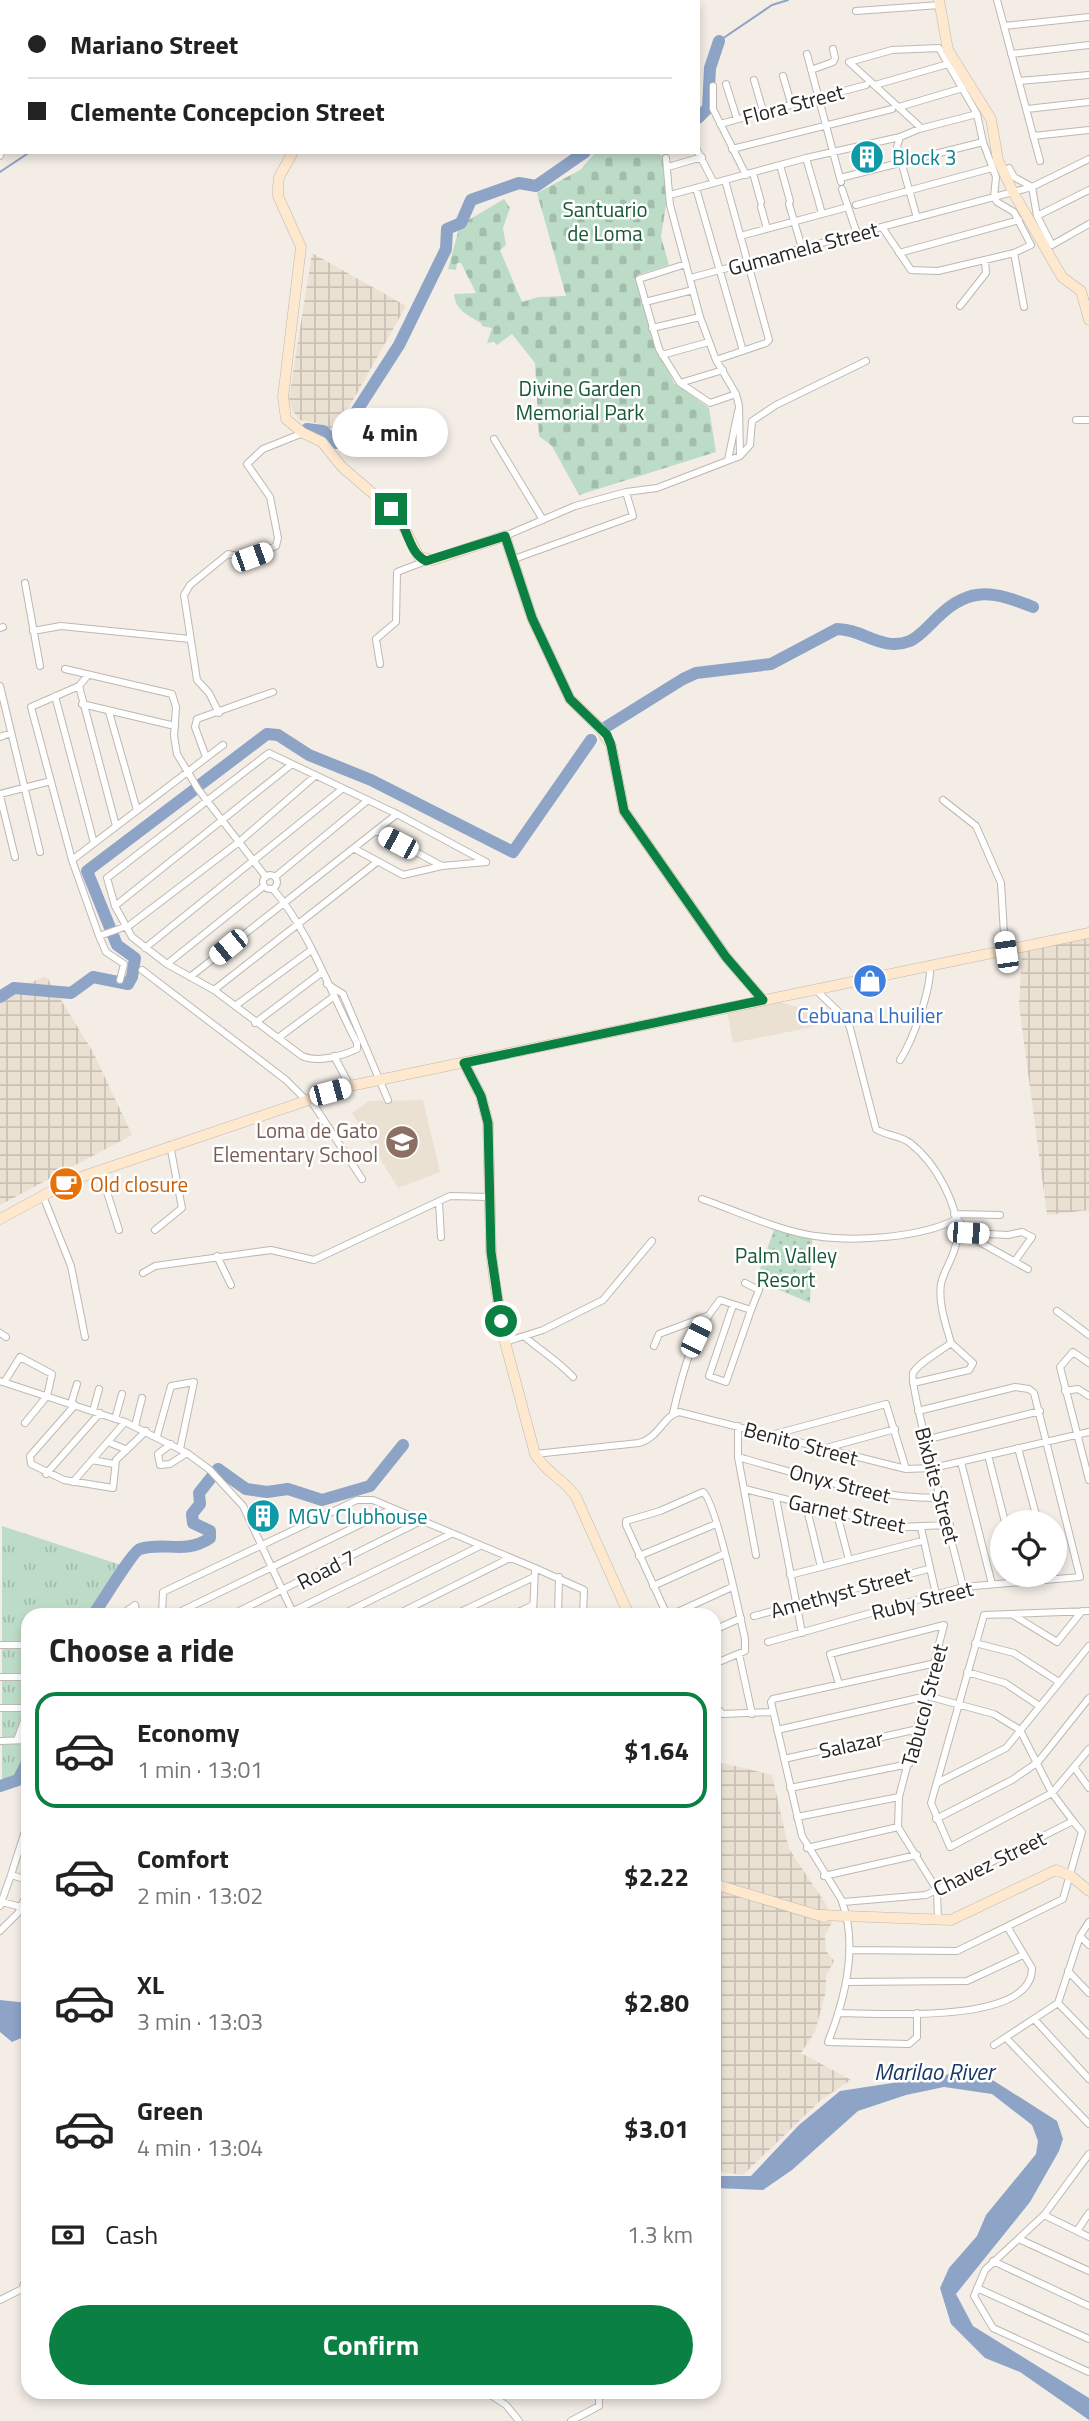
<!DOCTYPE html>
<meta charset="utf-8">
<style>
:root{--surface:#fff;--page:#f6f6f6;--text:#222;--muted:#767676;--line:#e0e0e0;--accent:#0b8043}
body{margin:0;font-family:"Titillium Web",sans-serif;background:var(--page);color:var(--text);height:100vh;display:flex;flex-direction:column;font-size:26px;white-space:nowrap}
*{box-sizing:border-box;margin:0}
p{font-size:23px;color:var(--muted)}
.icon{flex:none;width:38px;height:38px;fill:none;stroke:currentColor;stroke-width:2;stroke-linecap:round;stroke-linejoin:round}
.map{position:relative;flex:1;overflow:hidden}
.drawer{position:absolute;left:21px;top:1608px;width:700px;height:791px;display:flex;flex-direction:column;background:var(--surface);border-radius:21px;box-shadow:0 4px 10px #0003}
.drawer>*{flex:none}
.top-card{position:absolute;left:0px;top:0px;width:700px;height:154px;box-shadow:0 4px 10px #0003;display:grid;align-content:center;height:154px;padding:0 28px;background:var(--surface)}
.fabs{position:absolute;left:990px;top:1510px;display:grid;gap:14px}
.fabs a{display:grid;place-items:center;width:77px;height:77px;border-radius:50%;background:var(--surface);box-shadow:0 4px 10px #0003;font-size:35px}
.end{position:absolute;width:32px;height:32px;margin:-16px;border:9px solid #0b8043;background:#fff;box-shadow:0 0 0 4px #fff}
.from{border-radius:50%}
.bubble{position:absolute;height:49px;border-radius:24px;background:var(--surface);box-shadow:0 4px 10px #0003;font-size:23px;font-weight:700;line-height:49px;text-align:center}
.car{position:absolute;width:21px;height:42px;margin:-21px -10px;border-radius:9px;box-shadow:0 0 5px 2px #0007;background:linear-gradient(#fff 24%,#345 0 40%,#fff 0 76%,#345 0 86%,#fff 0)}
.top-card b{display:flex;align-items:center;gap:24px;height:66px;font-size:26px}
.top-card b+b{border-top:2px solid var(--line)}
.top-card i{width:18px;height:18px;background:var(--text)}
ul{padding:0;list-style:none}
li{display:flex;align-items:center;gap:21px;height:116px;margin:0 14px 10px;padding:0 14px;border:4px solid transparent;border-radius:21px}
li div{flex:1}
li b{display:block;font-size:26px}
li em{font-style:normal;font-weight:700}
li.on{border-color:var(--accent)}
li>.icon{width:63px;height:63px;stroke-width:1.5}
h2{padding:0 28px;font-size:32px;line-height:84px}
.pay{display:flex;align-items:center;gap:18px;height:77px;padding:0 28px;font-size:26px}
.pay p{margin-inline-start:auto}
.cta{display:flex;gap:14px;margin-top:auto;padding:14px 28px}
.cta a{flex:1;height:80px;border-radius:42px;background:var(--accent);color:#fff;font-size:28px;font-weight:700;line-height:80px;text-align:center}
.map>svg:first-child{display:block}
.built{fill:#ebe1d3}
.industrial{fill:url(#industrial-grid)}
.grass{fill:url(#grass-tufts)}
.cemetery{fill:url(#cemetery-stones)}
.park{fill:url(#park-dots)}
.water{fill:#8da4c7}
.lines{fill:none;stroke-linecap:round;stroke-linejoin:round}
.stream{stroke:#8da4c7;stroke-width:2}
.river{stroke:#8da4c7;stroke-width:12}
.street-casing{stroke:#bdb8b1;stroke-width:8}
.secondary-casing{stroke:#bdb8b1;stroke-width:11}
.street{stroke:#fff;stroke-width:6}
.secondary{stroke:#fee8ce;stroke-width:10}
.route{stroke:#0b8043;stroke-width:9}
.labels{text-anchor:middle;dominant-baseline:central;stroke-width:5;stroke-linejoin:round;paint-order:stroke}
.street-label{font-size:21px;fill:#282624;stroke:#fff}
.culture-label{font-size:21px;fill:#0d838f;stroke:#fff;text-anchor:start}
.park-label{font-size:21px;fill:#175936;stroke:#fff}
.shop-label{font-size:21px;fill:#366cbe;stroke:#fff}
.education-label{font-size:21px;fill:#785e54;stroke:#fff;text-anchor:end}
.food-label{font-size:21px;fill:#c56008;stroke:#fff;text-anchor:start}
.water-label{font-size:23px;font-style:italic;fill:#1a3765;stroke:#fff}
</style>
<div class="map">
<svg width="1089" height="2421" viewBox="0 0 1089 2421">
<defs>
<pattern id="industrial-grid" width="8" height="8" patternUnits="userSpaceOnUse" patternTransform="scale(1.75)"><rect width="8" height="8" fill="#ebe1d3"/><path d="M0 4h8M4 0v8" fill="none" stroke="#cac1b5"/></pattern>
<pattern id="grass-tufts" width="24" height="20" patternUnits="userSpaceOnUse" patternTransform="scale(1.75)"><rect width="24" height="20" fill="#bddcc7"/><path d="M3 7l-1-3M5 7V3M7 7l1-3M15 17l-1-3M17 17v-4M19 17l1-3" fill="none" stroke="#a2bdab"/></pattern>
<pattern id="cemetery-stones" width="16" height="16" patternUnits="userSpaceOnUse" patternTransform="scale(1.75)"><rect width="16" height="16" fill="#bddcc7"/><path d="M2 7V4a2 2 0 0 1 4 0v3zM10 15v-3a2 2 0 0 1 4 0v3z" fill="#a2bdab"/></pattern>
<pattern id="park-dots" width="8" height="8" patternUnits="userSpaceOnUse" patternTransform="scale(1.75)"><rect width="8" height="8" fill="#bddcc7"/><path d="M2 2h.1M6 6h.1" fill="none" stroke="#a2bdab" stroke-width="1.8" stroke-linecap="round"/></pattern>
</defs>
<rect width="100%" height="100%" fill="#f3ede6"/>
<path class="built" d="M776 1001 832 1017 842 1021 733 1043 727 1010Z
M423 1100 440 1172 398 1188 352 1113 369 1101Z"/>
<path class="industrial" d="M312 253 406 306 335 432 321 424 299 420 291 408 289 398Z
M1089 938V1210L1047 1215 1019 1005 1022 951Z
M46 976 93 1052 132 1135 0 1205V995Z
M714 1761 772 1775 789 1849 827 1906 832 1922 825 1936 826 1951 834 1961 826 1976V1991L815 2032 801 2053 851 2080 821 2100 743 2175 714 2171Z"/>
<path class="grass" d="M2 1526 124 1566 91 1615H28V1756L17 1778 2 1779Z"/>
<path class="cemetery" d="M596 152H656L664 157 668 192 661 237 669 265 637 275 657 346 674 383 709 408 716 452 579 495 552 446 539 436 535 363 512 334 497 345 494 342 487 343 492 328 482 326 481 323C469 316 455 310 454 294L476 293 461 263H457L456 270 448 269 460 225 504 199 510 208 503 228 506 245 500 250 522 302 538 297 566 296 537 193 580 170Z"/>
<path class="park" d="M775 1227 812 1239 810 1303 756 1280Z"/>
<path class="water" d="M0 2000 28 2003V2035L12 2042 0 2032Z
M977 2070 1057 2121 1063 2139 1059 2151 1030 2202 956 2294 973 2326 1089 2398V2420L1020 2372 985 2358 951 2324 940 2288 949 2268 977 2236 986 2215 1036 2154 1038 2141 1032 2125 992 2094 944 2087 906 2095 858 2111 792 2170 763 2190 714 2188V2176H751L799 2125 840 2091Z"/>
<g class="lines">
<path class="stream" d="M123 2V0
M719 41 772 5 788 0
M0 172 30 152"/>
<path class="river" d="M698 118 708 108 710 68 719 41
M307 429 323 431 336 443 399 345 446 249 447 229 461 223 471 200 519 183 536 186 585 152
M606 727 683 679 696 673 771 664 837 629C863 629 882 652 910 641 921 636 930 624 939 616 971 585 995 592 1033 607
M201 784 267 734 278 735 309 755 371 780 513 852 591 740
M0 997 14 988 71 993 93 977 128 984 132 977 135 958 117 945 87 871 194 790
M93 1615C101 1604 133 1551 140 1549 165 1541 185 1555 210 1538V1531L193 1523 192 1514 200 1504 199 1493 218 1469 246 1489 267 1492 288 1489 322 1500 370 1486 403 1445
M0 1786 18 1780 28 1761"/>
<g class="street-casing">
<path id="street" d="M997 0 1040 161
M13 2 14 0
M40 2 41 0
M64 2 65 0
M89 2 90 0
M328 2 329 0
M856 11 940 5
M0 23 2 20
M1004 26 1089 17
M0 32 2 33
M807 54 841 182
M1011 54 1089 45
M849 62 892 50 939 48 977 114 983 142 996 177 994 197 997 202 1014 212 1031 245 1014 253 938 271 911 270 882 227
M849 62 919 126V129L900 137 897 147 917 218
M0 66 2 63
M811 70 833 62 835 58 833 49
M783 76 791 103
M754 80 763 111
M1019 81 1089 75
M726 84 737 119
M875 85 948 64
M713 86V109L746 175
M899 107 963 88
M0 108 2 105
M1027 109 1089 102
M720 124 866 85
M919 129 977 114
M1033 136 1089 130
M732 149 892 109
M698 152 714 183
M0 156 2 150
M666 158 670 205 700 317 716 360 736 394 739 406 740 456
M806 158 817 196
M1089 159 1032 187 1037 216 1052 245 1089 224
M780 165 790 201
M668 167 702 157
M1009 168 1014 177 1032 187
M753 173 761 202
M840 178 983 142
M696 188 743 351
M842 189 857 234
M670 195 806 158 900 137
M818 199 822 214
M789 204 802 248
M856 205 992 168
M761 207 767 229
M1037 216 1089 190
M740 236 848 207
M899 253 1019 220
M1014 253 1024 307
M686 264 639 279 659 349 680 383 710 403 736 394
M690 278 1032 187
M645 302 693 290
M960 306 986 273 985 260
M652 328 700 317
M662 355 709 342
M716 360 766 343 769 340 725 180
M680 383 723 370
M1076 420H1089
M494 439 543 520
M728 460 738 411
M505 536 575 506 626 492 657 488 740 456 750 445 752 421 776 405 866 361
M514 559 633 516 626 492
M25 583 40 666
M0 628 3 627
M33 631 61 626 190 639
M380 664 376 639 396 622 397 572 426 561
M65 669 172 694 176 707 174 736 177 754 198 789 266 877
M88 675 79 686 31 707 72 860 99 936 106 952 124 964 120 980
M0 686 40 852
M79 686 116 826
M55 696 94 843
M82 704 175 726
M109 712 137 810
M219 713 209 693 197 680 184 595 190 585 228 554 248 558 276 546 278 538 270 497 247 464 263 449 303 433
M0 737 11 733
M206 757 195 727 197 719 273 692
M0 794 51 781
M0 796 15 857
M943 800 976 826 1001 883 1005 951
M377 831 442 866
M355 849 403 875 442 866 486 862
M72 860 223 745
M263 882a7 7 0 1 1 14 0a7 7 0 1 1-14 0Z
M275 877 368 800
M273 889C310 932 330 992 357 1043V1049C342 1056 318 1063 302 1056L214 990 167 964 132 937 115 906 107 878 269 753 397 814 486 862
M115 906 292 764
M99 936 130 925 239 842 315 776
M145 948 342 789
M167 964 264 886
M142 970 286 1080 305 1099
M190 977 397 814
M327 984 343 994 388 1100
M815 989 846 1019 850 1028 876 1129C886 1136 900 1135 910 1143 935 1162 960 1206 957 1238 956 1255 944 1269 941 1284 938 1303 946 1325 951 1343
M214 990 377 862
M235 1006 310 951
M255 1023 321 973
M278 1038 333 997
M334 1056 350 1086
M900 1060C913 1040 931 990 930 967
M310 1099 362 1179
M100 1170 119 1230
M43 1196 71 1266 85 1337
M702 1199C737 1211 779 1231 815 1236 855 1242 920 1238 957 1219L974 1239 1028 1269
M439 1202 441 1237
M954 1214 1000 1215
M155 1230 182 1208 170 1145
M970 1233 1008 1235 1022 1232 1032 1237 1015 1261
M217 1256 231 1285
M143 1273 155 1266 271 1250 314 1260 450 1196 489 1197
M733 1305 709 1376 726 1382 751 1310
M1057 1311 1089 1335
M0 1333 6 1337
M525 1337C541 1351 557 1360 573 1377
M505 1342 543 1330 603 1300 652 1241
M654 1346 659 1334 707 1316
M1089 1363 1073 1352 1060 1367 1089 1480
M0 1381 125 1422 187 1453 210 1470 243 1506 294 1615
M5 1381 20 1357 52 1374 47 1396 25 1423
M913 1383 969 1370 973 1363 951 1343C941 1351 919 1362 913 1373 908 1384 957 1559 963 1587
M1065 1391 1078 1389 1089 1396
M71 1404 77 1384
M75 1405 30 1456 31 1464 64 1480 113 1488 116 1460 146 1431
M93 1411 99 1389
M673 1413C683 1371 692 1334 720 1300L751 1310 759 1290 745 1283
M115 1419 122 1394
M135 1426 142 1398
M738 1426V1457L756 1555
M775 1434 886 1404 906 1469
M157 1436 171 1386 194 1382 180 1449
M925 1440 1040 1411
M108 1442 125 1449
M171 1444 158 1454 160 1465 170 1464 187 1453
M826 1448 895 1429
M1018 1448 1038 1522
M535 1454 639 1443C660 1437 663 1416 679 1412L906 1469 933 1468 1089 1432
M988 1455 1005 1522
M738 1457C806 1476 872 1499 942 1498
M92 1460 114 1464
M961 1462 992 1584
M46 1474 100 1413
M73 1482 125 1422
M745 1489 896 1527 950 1525
M776 1498 802 1633
M806 1505 821 1567
M837 1514 849 1560
M921 1528 936 1594
M639 1556 716 1524
M535 1568 584 1590 583 1615
M790 1575 922 1541
M653 1586 724 1554
M1089 1611 984 1615 931 1803 950 1847 1052 1793 1089 1749
M121 1615 135 1605 137 1615
M162 1615 163 1592 357 1500H373L535 1568 533 1615
M173 1615 392 1509
M231 1615 421 1521
M285 1615 451 1534
M341 1615 480 1546
M396 1615 510 1558
M454 1615 534 1577
M512 1615 533 1605
M558 1615 559 1577
M667 1615 626 1525V1521L660 1511 703 1492C716 1501 740 1616 745 1639V1651L714 1664
M671 1615 732 1587
M1013 1615 1057 1642 1082 1611
M754 1616 928 1569
M714 1630 741 1618
M768 1642 963 1587 1080 1577 1034 1393 1029 1389 1015 1387 918 1411
M975 1643 1014 1653 1059 1682
M0 1645H28
M739 1654 752 1714
M967 1672 1005 1683 1038 1705
M0 1677H28
M839 1684 830 1654 944 1625 899 1797 898 1827 937 1890 938 1920
M714 1705 723 1714 773 1712
M0 1708H28
M777 1730 927 1696 994 1714 1020 1730 1052 1793 1073 1821
M17 1740 28 1710
M0 1741 28 1740
M784 1759 918 1729
M1074 1767 1089 1788
M937 1783 1006 1748 1089 1646
M790 1788 909 1764
M797 1817 899 1797
M936 1819 1012 1780 1038 1762 1089 1698
M28 1822 11 1875 28 1880
M807 1848 898 1827
M824 1876 917 1855
M2 1902 21 1907
M843 1902 926 1895 1073 1821 1082 1832 1063 1899 957 1951 849 1950
M0 1906 11 1875
M0 1931 18 1913 28 1892
M1080 1936 1089 1945
M1068 1971 1089 1993
M846 1982 967 1981 1023 1955
M1058 2003 1089 2035
M838 2013C876 2013 1033 2026 1032 1968L1008 1928
M917 2013V2037L909 2044 828 2042C845 1999 859 1944 841 1899L802 1836 771 1702 773 1699 936 1663
M1035 2020 1089 2079
M1006 2038 1089 2124
M994 2045 1058 2003 1080 1936 1089 1922
M1089 2154 1044 2215 985 2270 974 2296 993 2328 1089 2372
M1044 2215 1089 2237
M1077 2231 1089 2213
M1021 2240 1089 2271
M993 2261 1089 2306
M977 2288 1089 2339
M0 2300 22 2289 28 2274
M486 2392 506 2405 519 2421
M571 2421 599 2406V2392"/>
</g>
<g class="secondary-casing">
<path id="secondary" d="M939 0 948 50 991 119 998 160 1013 192 1062 277 1081 291 1089 320
M412 2V0
M293 152 279 177 278 187V196L301 247 283 397 286 419 303 433 322 442 342 467 398 515 419 557 433 560 505 536 532 618 570 699 599 727 611 745 624 811 726 957 763 1000
M464 1063 481 1096 488 1123 491 1252 495 1283 505 1342 535 1454C545 1472 565 1480 576 1497L629 1615
M0 1219 72 1180 350 1086 1089 933
M714 1884 824 1917
M819 1915 951 1920 1056 1870 1071 1876 1089 1891"/>
</g>
<use href="#street" class="street"/>
<use href="#secondary" class="secondary"/>
</g>
<g class="lines">
<path class="route" d="M391 509C409 523 406 551 426 561L505 536 532 618 570 699 607 735 611 745 624 811 726 957 763 1000 464 1063 481 1096 488 1123 491 1252 501 1321"/>
</g>
<defs>
<g id="building-disc" transform="scale(1.75)"><circle r="9.5" fill="#0f9aa8" stroke="#fff"/><path d="M-4-6H4V6H1V3H-1V6H-4ZM-2.5-4.3h1.7v1.8h-1.7ZM.8-4.3h1.7v1.8H.8ZM-2.5-1h1.7V.8h-1.7ZM.8-1h1.7V.8H.8Z" fill="#fff"/></g>
<g id="shop-disc" transform="scale(1.75)"><circle r="9.5" fill="#3f7fe0" stroke="#fff"/><path d="M-5-2.5h2.3a2.7 3.5 0 0 1 5.4 0H5L5.5 6h-11ZM-1.5-2.5h3a1.5 2.3 0 0 0-3 0Z" fill="#fff"/></g>
<g id="school-disc" transform="scale(1.75)"><circle r="9.5" fill="#8d6e63" stroke="#fff"/><path d="M0-5L7-2L0 1L-7-2ZM-4 1L0 2.5L4 1V4Q0 6-4 4Z" fill="#fff"/></g>
<g id="cafe-disc" transform="scale(1.75)"><circle r="9.5" fill="#e8710a" stroke="#fff"/><path d="M-5.5-4.5H6V0H3Q3 3.5 0 3.5H-2.5Q-5.5 3.5-5.5 0ZM3-3.2v2h1.7v-2ZM-6 4.5H4V6H-6Z" fill="#fff"/></g>
</defs>
<g fill-rule="evenodd">
<use href="#building-disc" x="867" y="157"/>
<use href="#shop-disc" x="870" y="981"/>
<use href="#school-disc" x="402" y="1142"/>
<use href="#cafe-disc" x="66" y="1184"/>
<use href="#building-disc" x="263" y="1516"/>
</g>
<g class="labels">
<g class="street-label">
<text transform="translate(793 104) rotate(-15)">Flora Street</text>
<text transform="translate(803 248) rotate(-15)">Gumamela Street</text>
<text transform="translate(801 1443) rotate(15)">Benito Street</text>
<text transform="translate(840 1483) rotate(14)">Onyx Street</text>
<text transform="translate(938 1485) rotate(75)">Bixbite Street</text>
<text transform="translate(847 1513) rotate(12)">Garnet Street</text>
<text transform="translate(326 1569) rotate(-27)">Road 7</text>
<text transform="translate(841 1592) rotate(-15)">Amethyst Street</text>
<text transform="translate(922 1600) rotate(-14)">Ruby Street</text>
<text transform="translate(924 1705) rotate(-75)">Tabucol Street</text>
<text transform="translate(851 1744) rotate(-12)">Salazar</text>
<text transform="translate(989 1863) rotate(-26)">Chavez Street</text>
</g>
<g class="culture-label">
<text x="892" y="157">Block 3</text>
<text x="288" y="1516">MGV Clubhouse</text>
</g>
<g class="park-label">
<text x="605" y="209">Santuario<tspan x="605" dy="24">de Loma</tspan></text>
<text x="580" y="388">Divine Garden<tspan x="580" dy="24">Memorial Park</tspan></text>
<text x="786" y="1255">Palm Valley<tspan x="786" dy="24">Resort</tspan></text>
</g>
<g class="shop-label">
<text x="870" y="1015">Cebuana Lhuilier</text>
</g>
<g class="education-label">
<text x="378" y="1130">Loma de Gato<tspan x="378" dy="24">Elementary School</tspan></text>
</g>
<g class="food-label">
<text x="90" y="1184">Old closure</text>
</g>
<g class="water-label">
<text x="934" y="2071">Marilao River</text>
</g>
</g>
</svg>
<div class="fabs">
<a><svg class="icon" aria-label="locate" viewBox="0 0 24 24"><circle cx="12" cy="12" r="6"/><path d="M12 2v4M12 18v4M2 12h4M18 12h4"/></svg></a>
</div>
<i class="end from" style="left:501px;top:1321px"></i>
<i class="end" style="left:391px;top:509px"></i>
<div class="bubble" style="left:332px;top:408px;width:116px">4 min</div>
<i class="car" style="left:252px;top:557px;rotate:70deg"></i>
<i class="car" style="left:398px;top:843px;rotate:298deg"></i>
<i class="car" style="left:228px;top:947px;rotate:231deg"></i>
<i class="car" style="left:1006px;top:952px;rotate:352deg"></i>
<i class="car" style="left:330px;top:1092px;rotate:75deg"></i>
<i class="car" style="left:968px;top:1233px;rotate:93deg"></i>
<i class="car" style="left:696px;top:1337px;rotate:26deg"></i>
<div class="top-card">
<b><i class="from"></i>Mariano Street</b>
<b><i></i>Clemente Concepcion Street</b>
</div>
<section class="drawer">
<h2>Choose a ride</h2>
<ul>
<li class="on"><svg class="icon" aria-label="car" viewBox="0 0 24 24"><path d="M5 17H2v-5l4-1 3-4h7l3 4 3 1v5h-3M9 17h6M6 11h13"/><circle cx="7" cy="17" r="2"/><circle cx="17" cy="17" r="2"/></svg><div><b>Economy</b><p>1 min · 13:01</p></div><em>$1.64</em></li>
<li><svg class="icon" aria-label="car" viewBox="0 0 24 24"><path d="M5 17H2v-5l4-1 3-4h7l3 4 3 1v5h-3M9 17h6M6 11h13"/><circle cx="7" cy="17" r="2"/><circle cx="17" cy="17" r="2"/></svg><div><b>Comfort</b><p>2 min · 13:02</p></div><em>$2.22</em></li>
<li><svg class="icon" aria-label="car" viewBox="0 0 24 24"><path d="M5 17H2v-5l4-1 3-4h7l3 4 3 1v5h-3M9 17h6M6 11h13"/><circle cx="7" cy="17" r="2"/><circle cx="17" cy="17" r="2"/></svg><div><b>XL</b><p>3 min · 13:03</p></div><em>$2.80</em></li>
<li><svg class="icon" aria-label="car" viewBox="0 0 24 24"><path d="M5 17H2v-5l4-1 3-4h7l3 4 3 1v5h-3M9 17h6M6 11h13"/><circle cx="7" cy="17" r="2"/><circle cx="17" cy="17" r="2"/></svg><div><b>Green</b><p>4 min · 13:04</p></div><em>$3.01</em></li>
</ul>
<div class="pay"><svg class="icon" aria-label="cash" viewBox="0 0 24 24"><path d="M3 7h18v10H3z"/><circle cx="12" cy="12" r="2"/></svg>Cash<p>1.3 km</p></div>
<div class="cta"><a>Confirm</a></div>
</section>
</div>
